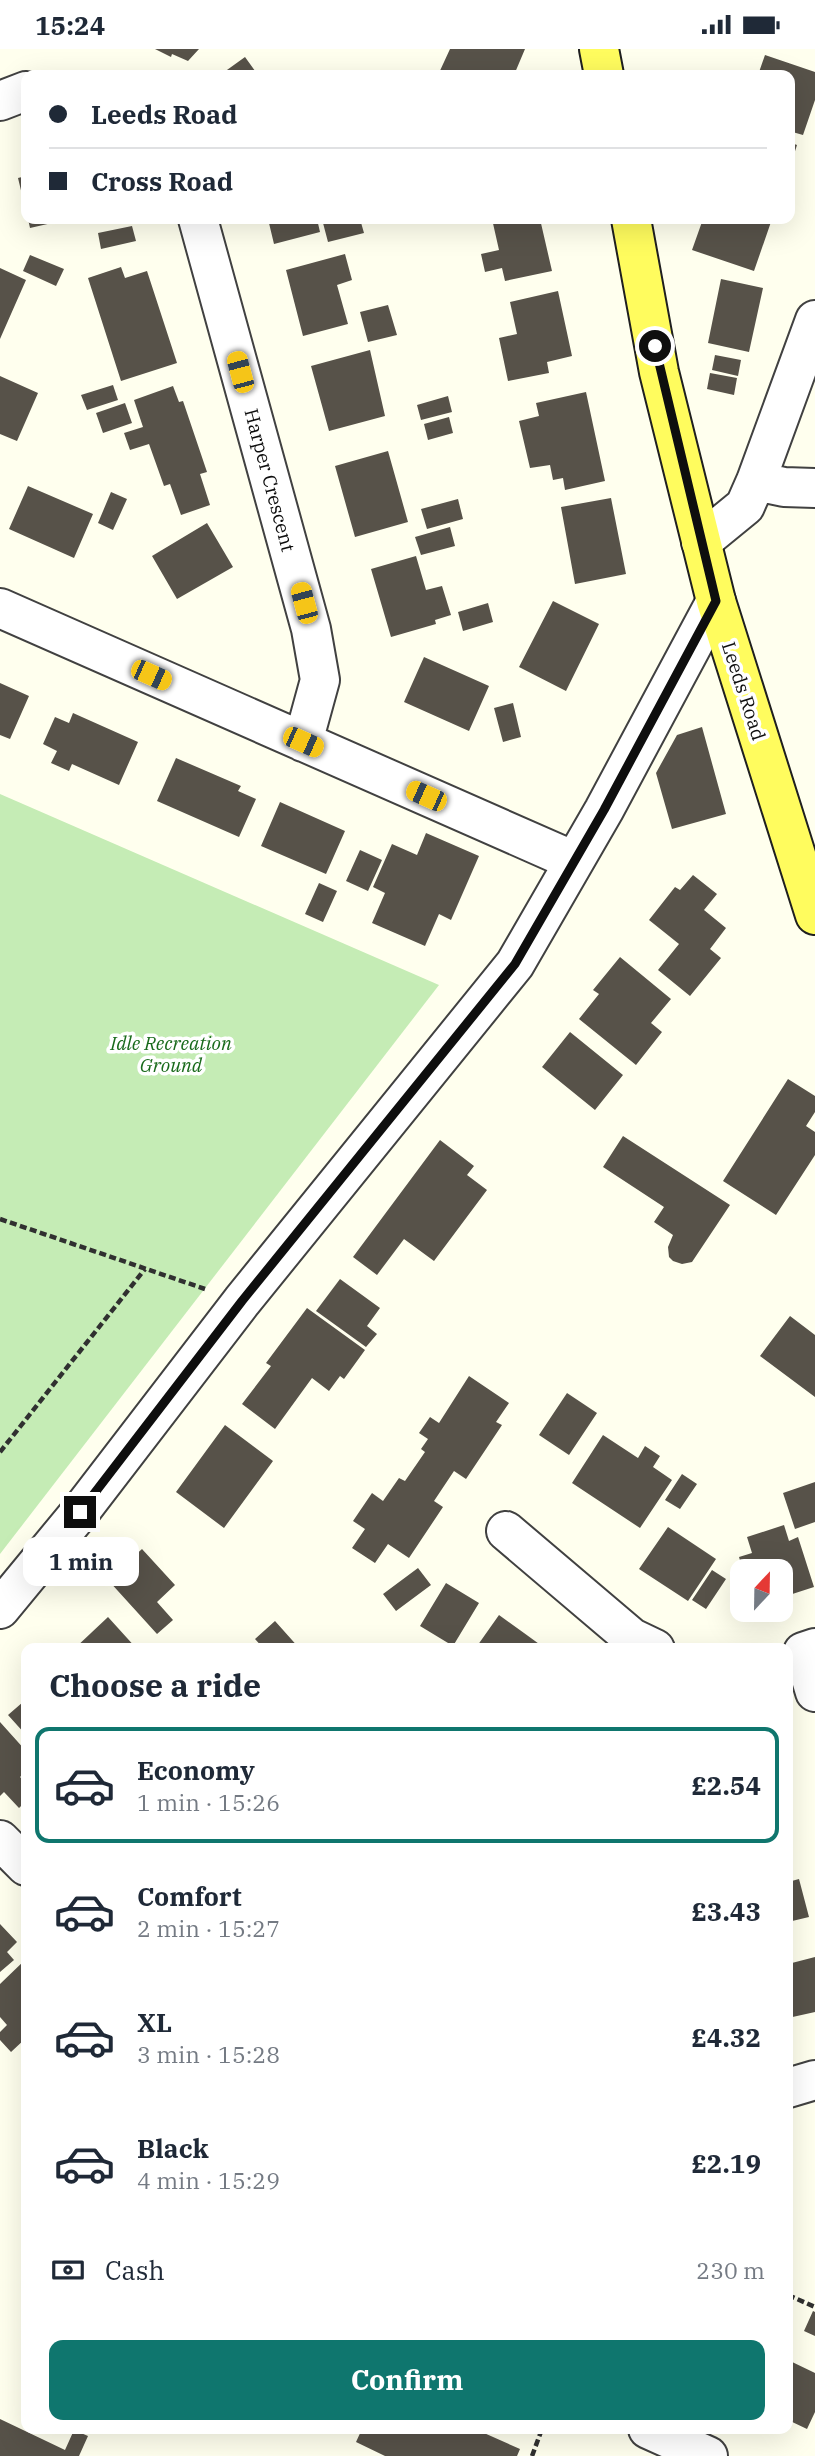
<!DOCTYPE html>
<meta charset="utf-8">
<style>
:root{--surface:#fff;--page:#f6f6f7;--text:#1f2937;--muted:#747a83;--line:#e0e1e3;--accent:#0f766e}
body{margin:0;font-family:"IBM Plex Serif",serif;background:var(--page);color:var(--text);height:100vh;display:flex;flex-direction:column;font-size:26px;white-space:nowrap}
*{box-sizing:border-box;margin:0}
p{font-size:23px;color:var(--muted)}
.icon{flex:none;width:38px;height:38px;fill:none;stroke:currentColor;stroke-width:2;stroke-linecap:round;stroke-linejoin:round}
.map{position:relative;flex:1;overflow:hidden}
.drawer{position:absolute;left:21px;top:1594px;width:772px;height:791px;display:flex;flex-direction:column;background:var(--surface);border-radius:14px;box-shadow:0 7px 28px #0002}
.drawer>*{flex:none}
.banner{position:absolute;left:21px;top:21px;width:774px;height:154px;border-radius:14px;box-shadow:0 7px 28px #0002;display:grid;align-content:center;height:154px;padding:0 28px;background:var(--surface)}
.needle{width:46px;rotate:22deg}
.fabs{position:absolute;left:730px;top:1510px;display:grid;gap:14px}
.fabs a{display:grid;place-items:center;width:63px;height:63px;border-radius:14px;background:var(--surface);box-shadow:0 7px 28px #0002;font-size:35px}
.end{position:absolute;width:32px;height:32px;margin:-16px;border:9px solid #0e0e0e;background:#fff;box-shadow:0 0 0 4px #fff}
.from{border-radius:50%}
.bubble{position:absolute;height:49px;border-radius:14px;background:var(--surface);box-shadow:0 7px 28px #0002;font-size:23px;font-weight:700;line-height:49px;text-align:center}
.car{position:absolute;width:21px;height:42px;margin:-21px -10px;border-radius:9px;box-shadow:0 0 5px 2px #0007;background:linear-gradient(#f5c518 24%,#345 0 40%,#f5c518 0 76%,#345 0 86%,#f5c518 0)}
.banner b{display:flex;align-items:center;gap:24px;height:66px;font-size:26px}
.banner b+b{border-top:2px solid var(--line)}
.banner i{width:18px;height:18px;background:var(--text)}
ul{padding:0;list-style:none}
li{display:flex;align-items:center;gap:21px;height:116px;margin:0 14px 10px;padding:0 14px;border:4px solid transparent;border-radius:14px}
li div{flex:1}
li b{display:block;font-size:26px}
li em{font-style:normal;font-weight:700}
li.active{border-color:var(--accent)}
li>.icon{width:63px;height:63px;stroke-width:1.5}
h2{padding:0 28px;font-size:32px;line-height:84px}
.pay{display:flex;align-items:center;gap:18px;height:77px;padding:0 28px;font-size:26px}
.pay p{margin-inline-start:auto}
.action{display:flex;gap:14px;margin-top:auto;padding:14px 28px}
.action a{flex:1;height:80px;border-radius:14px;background:var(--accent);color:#fff;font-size:28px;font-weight:700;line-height:80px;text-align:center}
.status{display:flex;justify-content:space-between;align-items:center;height:49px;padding:0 35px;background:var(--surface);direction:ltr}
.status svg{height:19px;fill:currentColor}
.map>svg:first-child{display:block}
.green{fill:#c5ecb5}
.building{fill:#575249}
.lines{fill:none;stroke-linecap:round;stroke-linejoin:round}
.minor-casing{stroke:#414141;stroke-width:42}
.primary-casing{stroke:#1f1f1f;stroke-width:42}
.path{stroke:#303030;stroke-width:4.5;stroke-dasharray:7 3.5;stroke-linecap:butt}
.minor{stroke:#fff;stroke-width:38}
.primary{stroke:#fffc5e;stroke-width:38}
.route{stroke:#0e0e0e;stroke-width:9}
.labels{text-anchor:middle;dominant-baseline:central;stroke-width:7;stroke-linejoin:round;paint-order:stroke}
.street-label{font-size:19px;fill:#0e0e0e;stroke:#fff}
.park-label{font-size:19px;font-style:italic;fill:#196a1b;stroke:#fff}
</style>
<div class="status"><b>15:24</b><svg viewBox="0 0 49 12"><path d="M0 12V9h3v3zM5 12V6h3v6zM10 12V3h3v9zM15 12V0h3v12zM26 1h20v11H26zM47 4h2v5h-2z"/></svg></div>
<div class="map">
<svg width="815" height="2407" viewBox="0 0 815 2407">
<rect width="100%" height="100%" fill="#ffe"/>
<path class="green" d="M0 745 439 936 0 1505Z"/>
<path class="building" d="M155 0H199L188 12 172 5 171 8Z
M450 0H525L514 26H438Z
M765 6 815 23V51L803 86 789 82V26H758Z
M245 8 258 26H220Z
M789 93 797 96 790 118 789 117Z
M26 127V158H25L18 129Z
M28 170H65V171L30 179Z
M268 170H317L320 183 274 195Z
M339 170H360L364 184 328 193 323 174Z
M492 170H540L552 222 505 232 502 219 485 223 481 205 499 201Z
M703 170H772L754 222 692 201Z
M132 177 136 192 101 200 98 184Z
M345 205 352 231 337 236 348 275 303 287 286 221Z
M30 206 64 220 56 237 23 222Z
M121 218 125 229 147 222 177 314 121 332 88 229Z
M0 219 26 231 0 290Z
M721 230 763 239 749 303 708 294Z
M558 242 572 307 547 313 549 324 508 332 499 289 517 285 510 253Z
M388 256 397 286 368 293 360 263Z
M370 301 385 367 329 382 311 317Z
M715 306 741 311 738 327 712 321Z
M710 324 737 329 734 346 707 340Z
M0 327 38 344 17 392 0 385Z
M113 336 118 351 87 361 81 346Z
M173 337 179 353 183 352 207 423 200 425 210 456 181 466 170 435 164 437 149 395 130 401 124 384 143 378 134 351Z
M586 343 605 432 565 441 563 429 553 431 550 416 530 419 519 372 539 367 536 354Z
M448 347 452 363 421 371 417 356Z
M125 354 132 374 103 384 96 364Z
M449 368 453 384 428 391 424 375Z
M388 402 408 473 355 488 335 417Z
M28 437 93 465 74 509 9 480Z
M111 443 127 450 113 481 98 474Z
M611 449 626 525 575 535 561 458Z
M458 450 463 470 427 480 421 460Z
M207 474 233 518 177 550 152 507Z
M450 478 455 497 421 506 415 488Z
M416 507 426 541 442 537 451 566 435 571 436 575 391 588 371 520Z
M553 552 599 575 566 642 519 618Z
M488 554 493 573 463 582 458 563Z
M424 608 489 637 469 682 404 653Z
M0 634 29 647 10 690 0 686Z
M513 654 521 688 503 693 494 659Z
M73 664 138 693 119 736 72 715 69 722 51 714 57 702 43 695 55 668 69 674Z
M702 678 726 765 672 780 656 724 677 686Z
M176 709 241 737 238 742 256 750 239 788 157 752Z
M280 753 345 782 326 825 261 797Z
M426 784 479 807 451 871 439 865 425 897 372 874 385 844 373 838 392 795 417 806Z
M360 801 382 811 368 842 346 832Z
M693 826 717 845 704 861 726 879 710 900 721 909 690 947 658 921 679 895 649 871 675 838 680 841Z
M319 834 337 842 323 873 305 865Z
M620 908 671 950 651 974 662 983 636 1016 579 970 599 945 593 941Z
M570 983 623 1026 595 1061 542 1018Z
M788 1030 815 1047V1063L806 1077 815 1083V1106L776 1166 723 1132Z
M623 1087 730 1156 692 1213 682 1215 673 1212 669 1208 668 1198 673 1186 654 1173 664 1158 603 1118Z
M440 1091 474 1117 467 1126 487 1141 434 1212 404 1190 377 1226 353 1208Z
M340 1230 380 1259 367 1277 377 1285 366 1298 316 1262Z
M307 1259 365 1301 344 1330 340 1327 329 1342 312 1329 275 1380 242 1355 271 1317 266 1314Z
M790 1267 815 1286V1348L760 1307Z
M469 1327 509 1354 496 1373 502 1376 466 1430 454 1422 434 1452 443 1458 409 1509 388 1495 375 1514 352 1499 365 1480 353 1472 372 1444 383 1452 399 1429 405 1432 425 1403 421 1400 428 1390 419 1384 430 1368 439 1374Z
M567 1344 597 1364 569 1406 539 1386Z
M225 1376 273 1412 224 1479 176 1443Z
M603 1386 638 1409 645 1397 660 1407 653 1418 672 1431 640 1479 572 1434Z
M682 1425 697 1435 680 1460 665 1451Z
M815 1433V1473L795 1480 783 1444Z
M784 1476 789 1492 798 1488 814 1538 780 1549V1522H743L739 1508 752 1504 747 1488Z
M668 1478 716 1510 688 1552 639 1520Z
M142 1500 175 1536 157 1553 173 1571 157 1585 108 1531Z
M418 1519 431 1536 396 1562 383 1545Z
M712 1521 726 1530 706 1560 692 1551Z
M742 1530V1567H741L731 1534Z
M446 1534 479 1554 453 1597 420 1577Z
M499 1566 524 1584 546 1600H475Z
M108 1568 137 1600H74Z
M275 1572 300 1600H264L255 1590Z
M23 1653 26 1657V1686L8 1666Z
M0 1673 26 1702V1722L20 1728 26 1734V1752L19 1759 4 1743 0 1747Z
M799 1830 809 1868 788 1873V1833Z
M0 1875 17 1893 7 1903 14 1911 0 1923Z
M815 1908V1963L788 1969V1915Z
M26 1910V1989L11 2003 0 1991V1983L7 1976 0 1968V1935Z
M813 2262 815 2263V2287L804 2282Z
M788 2311 815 2324V2363L807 2380 788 2371Z
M0 2370 65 2401 74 2381 88 2387 79 2407H0Z
M362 2380H475L520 2400 517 2407H385L356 2393Z"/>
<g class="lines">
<g class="minor-casing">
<path id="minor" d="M0 52 26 42
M198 170 311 580 320 631 303 693
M756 432 784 438 815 439
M701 493 745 457 756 432 815 271
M0 559 574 812
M506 1482 632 1589 655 1600
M0 1560 80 1463 242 1252 515 915 604 761 716 552
M815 1599 803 1603 815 1643
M0 1791 26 1817
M788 2039 815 2031
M648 2380 708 2407"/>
</g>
<g class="primary-casing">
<path id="primary" d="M599 0 604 26
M631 170 659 323 716 552 815 866"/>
</g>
<path class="path" d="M0 1170 205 1240
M0 1403 145 1220
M788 2246 815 2258
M532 2407 542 2380"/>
<use href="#minor" class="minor"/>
<use href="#primary" class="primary"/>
</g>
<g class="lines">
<path class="route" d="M80 1463 242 1252 515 915 604 761 716 552 655 297"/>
</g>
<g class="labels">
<g class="street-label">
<text transform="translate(270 431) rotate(75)">Harper Crescent</text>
<text transform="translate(744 642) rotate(72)">Leeds Road</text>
</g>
<g class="park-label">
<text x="171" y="994">Idle Recreation<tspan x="171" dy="22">Ground</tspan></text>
</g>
</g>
</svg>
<div class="fabs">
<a><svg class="needle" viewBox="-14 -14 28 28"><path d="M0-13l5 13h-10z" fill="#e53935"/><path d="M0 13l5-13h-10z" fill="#747a83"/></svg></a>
</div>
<i class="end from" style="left:655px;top:297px"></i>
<i class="end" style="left:80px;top:1463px"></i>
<div class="bubble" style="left:23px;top:1488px;width:116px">1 min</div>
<i class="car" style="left:240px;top:323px;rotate:345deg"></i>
<i class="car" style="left:304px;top:554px;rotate:345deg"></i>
<i class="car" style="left:151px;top:626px;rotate:114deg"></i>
<i class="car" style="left:303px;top:693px;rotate:114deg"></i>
<i class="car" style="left:426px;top:747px;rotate:294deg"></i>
<div class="banner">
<b><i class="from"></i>Leeds Road</b>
<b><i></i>Cross Road</b>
</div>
<section class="drawer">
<h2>Choose a ride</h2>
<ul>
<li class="active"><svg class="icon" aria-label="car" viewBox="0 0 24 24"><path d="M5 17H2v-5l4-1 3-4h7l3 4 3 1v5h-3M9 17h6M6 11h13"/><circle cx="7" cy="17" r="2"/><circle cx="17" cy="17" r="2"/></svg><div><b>Economy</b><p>1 min · 15:26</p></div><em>£2.54</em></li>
<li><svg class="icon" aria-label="car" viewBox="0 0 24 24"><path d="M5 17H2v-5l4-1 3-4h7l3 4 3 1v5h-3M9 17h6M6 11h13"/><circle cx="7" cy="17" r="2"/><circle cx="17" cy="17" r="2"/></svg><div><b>Comfort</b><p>2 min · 15:27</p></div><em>£3.43</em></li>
<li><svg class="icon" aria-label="car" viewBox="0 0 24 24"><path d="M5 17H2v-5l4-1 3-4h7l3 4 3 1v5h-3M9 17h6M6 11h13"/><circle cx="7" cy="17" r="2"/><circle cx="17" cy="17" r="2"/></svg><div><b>XL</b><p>3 min · 15:28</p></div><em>£4.32</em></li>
<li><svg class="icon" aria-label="car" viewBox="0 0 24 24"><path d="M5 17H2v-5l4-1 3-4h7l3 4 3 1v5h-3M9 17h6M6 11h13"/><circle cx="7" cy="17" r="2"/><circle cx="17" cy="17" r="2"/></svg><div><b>Black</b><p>4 min · 15:29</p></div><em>£2.19</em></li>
</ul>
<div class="pay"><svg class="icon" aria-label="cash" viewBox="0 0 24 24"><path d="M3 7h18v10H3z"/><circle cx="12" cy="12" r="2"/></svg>Cash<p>230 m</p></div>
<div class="action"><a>Confirm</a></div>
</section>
</div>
